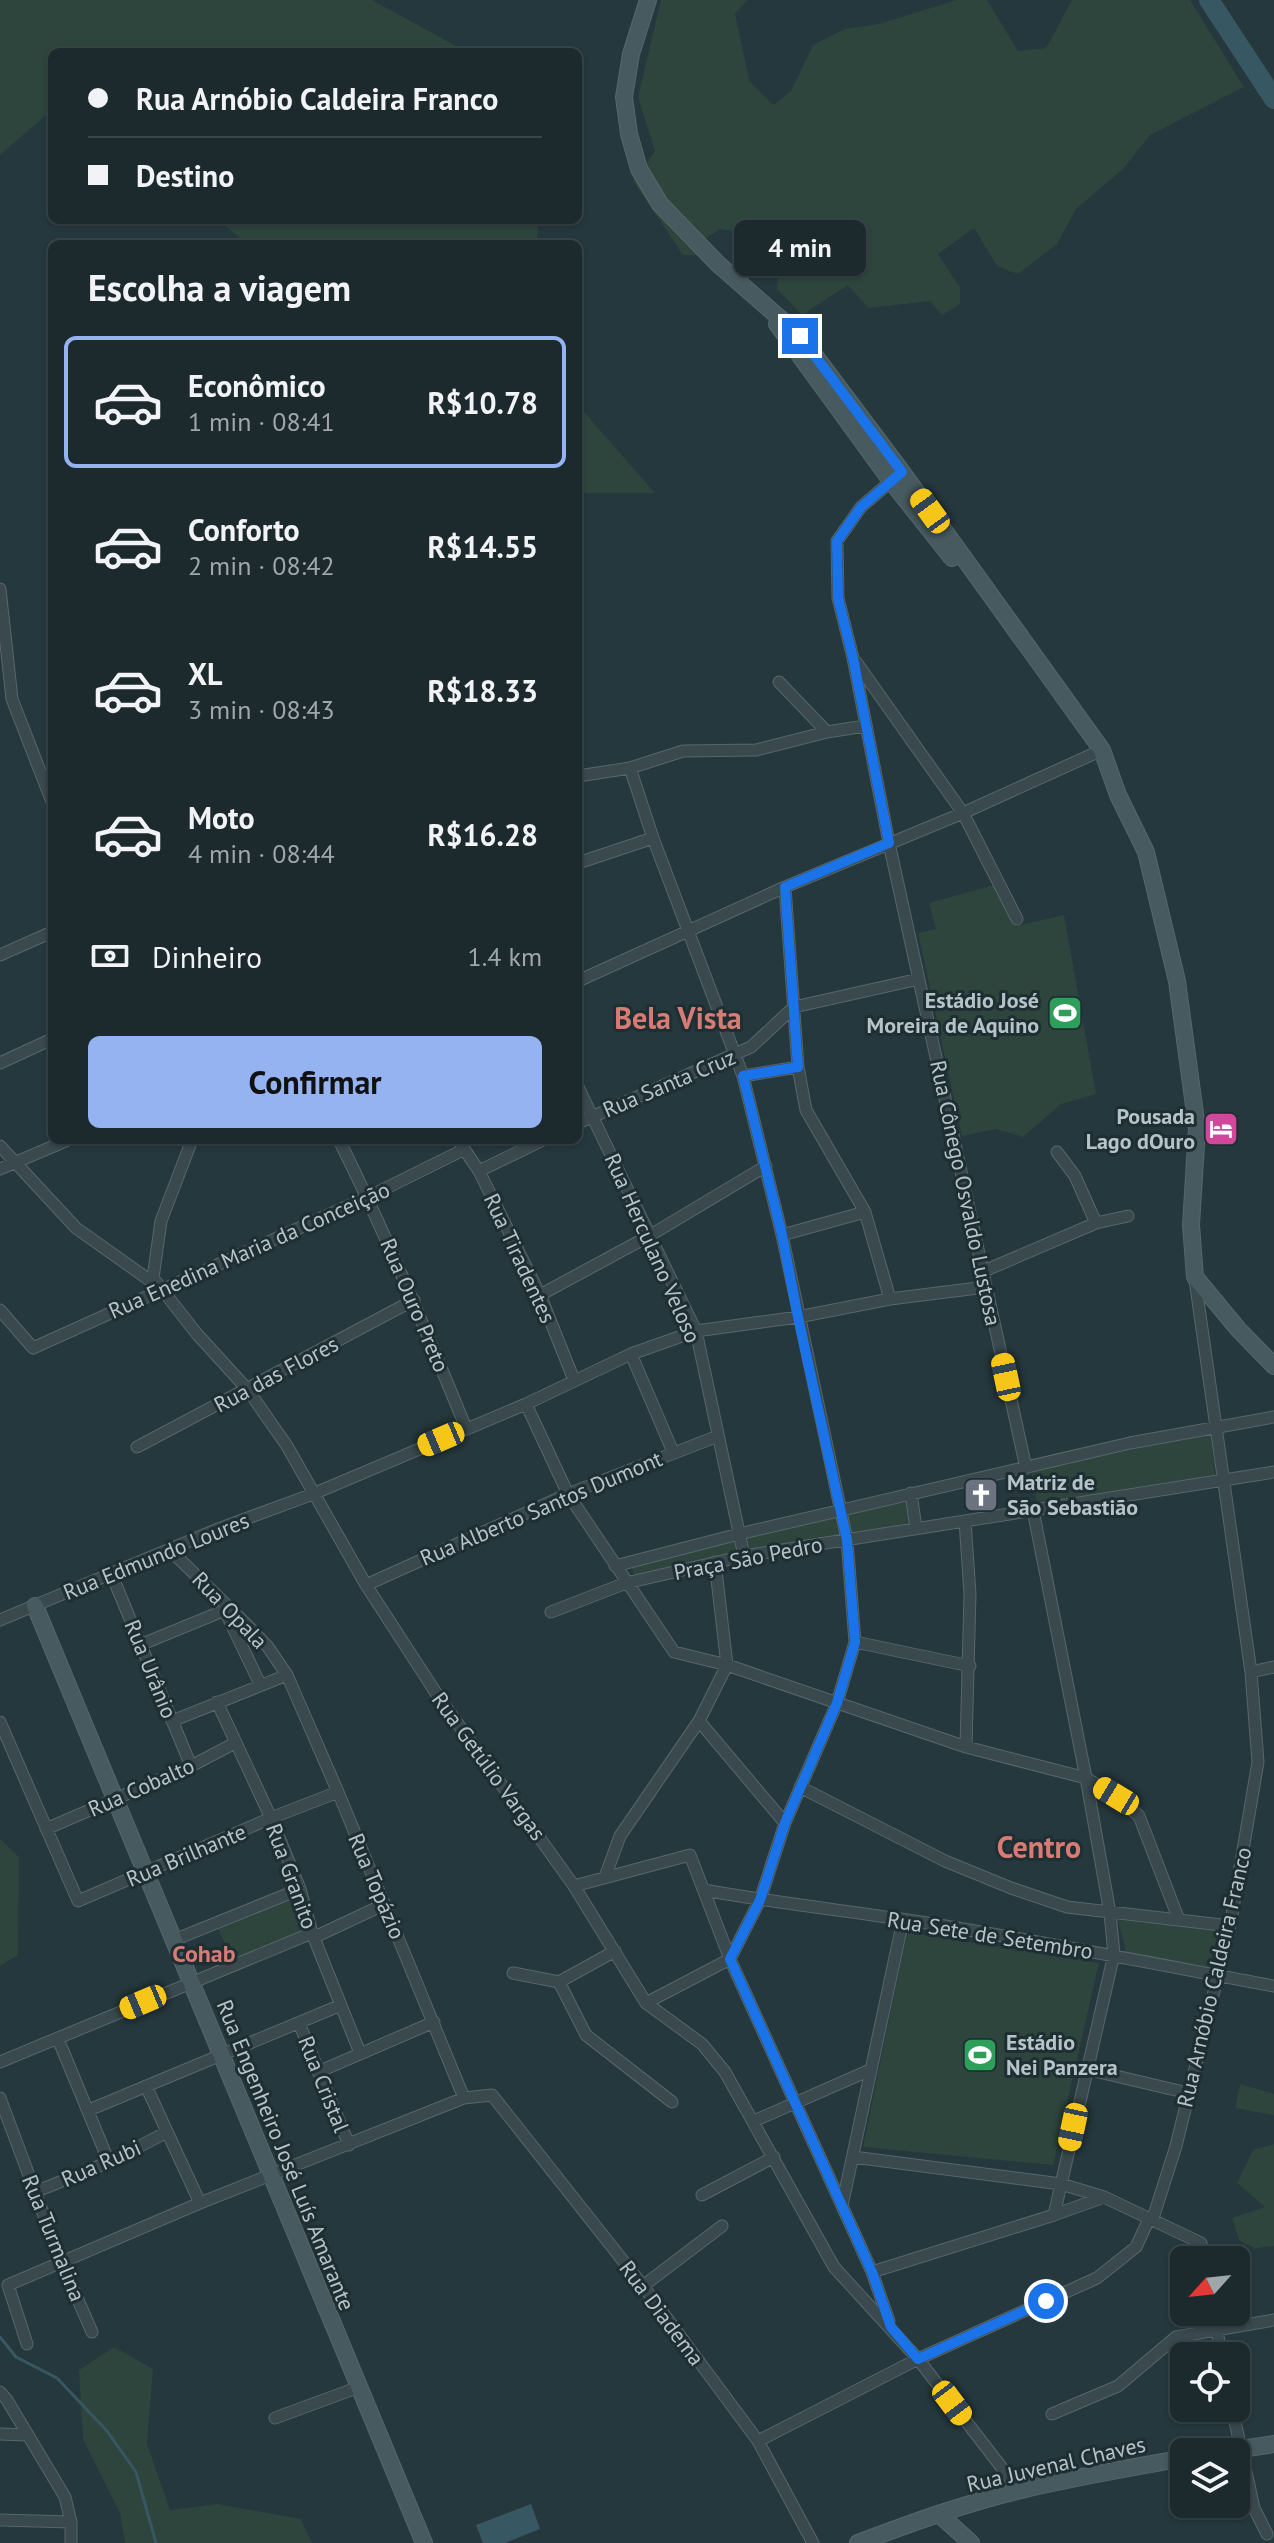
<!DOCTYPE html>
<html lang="pt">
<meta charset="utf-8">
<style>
:root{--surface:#1c2a2e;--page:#253236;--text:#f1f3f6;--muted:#a0a7aa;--line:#3a464a;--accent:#95b2f1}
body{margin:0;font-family:"PT Sans",sans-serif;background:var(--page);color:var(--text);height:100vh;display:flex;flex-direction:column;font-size:30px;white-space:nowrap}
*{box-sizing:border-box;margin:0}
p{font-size:26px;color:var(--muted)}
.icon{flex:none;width:44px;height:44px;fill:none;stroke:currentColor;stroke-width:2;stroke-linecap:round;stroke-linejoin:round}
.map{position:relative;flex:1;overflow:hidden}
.sheet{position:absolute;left:48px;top:240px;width:534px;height:904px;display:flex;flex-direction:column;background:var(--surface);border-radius:12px;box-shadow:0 2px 6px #0004,0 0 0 2px var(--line)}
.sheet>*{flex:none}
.banner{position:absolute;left:48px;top:48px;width:534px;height:176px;border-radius:12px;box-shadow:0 2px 6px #0004,0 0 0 2px var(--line);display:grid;align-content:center;height:176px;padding:0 40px;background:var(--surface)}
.needle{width:52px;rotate:243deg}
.fabs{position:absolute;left:1170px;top:2246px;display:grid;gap:16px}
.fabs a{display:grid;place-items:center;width:80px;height:80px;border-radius:12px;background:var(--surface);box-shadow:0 2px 6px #0004,0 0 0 2px var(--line);font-size:40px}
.end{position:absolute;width:36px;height:36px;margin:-18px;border:10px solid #1a73e8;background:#fff;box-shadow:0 0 0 4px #fff}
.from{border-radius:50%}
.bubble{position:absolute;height:56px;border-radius:12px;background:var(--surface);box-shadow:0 2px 6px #0004,0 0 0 2px var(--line);font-size:26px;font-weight:700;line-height:56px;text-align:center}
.car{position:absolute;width:24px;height:48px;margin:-24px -12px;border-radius:10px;box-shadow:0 0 6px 2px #0007;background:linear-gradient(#f5c518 24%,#345 0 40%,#f5c518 0 76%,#345 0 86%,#f5c518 0)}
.banner b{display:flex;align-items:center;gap:28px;height:76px;font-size:30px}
.banner b+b{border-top:2px solid var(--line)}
.banner i{width:20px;height:20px;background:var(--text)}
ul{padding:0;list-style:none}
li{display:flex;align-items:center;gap:24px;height:132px;margin:0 16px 12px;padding:0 24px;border:4px solid transparent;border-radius:12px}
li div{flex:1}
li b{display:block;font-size:30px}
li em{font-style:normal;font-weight:700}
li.on{border-color:var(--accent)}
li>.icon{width:72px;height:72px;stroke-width:1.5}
h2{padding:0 40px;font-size:36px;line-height:96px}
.pay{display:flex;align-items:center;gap:20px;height:88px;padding:0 40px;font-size:30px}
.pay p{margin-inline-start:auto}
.primary-button{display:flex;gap:16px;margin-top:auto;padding:16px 40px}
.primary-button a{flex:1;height:92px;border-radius:12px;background:var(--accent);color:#111;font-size:32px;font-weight:700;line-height:92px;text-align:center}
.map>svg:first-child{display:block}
.green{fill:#2d453c}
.water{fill:#375862}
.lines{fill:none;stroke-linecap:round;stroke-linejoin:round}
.stream{stroke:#375862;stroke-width:3}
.river{stroke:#375862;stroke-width:20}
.street-casing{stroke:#57676b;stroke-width:13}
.secondary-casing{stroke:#57676b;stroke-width:18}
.street{stroke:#39494d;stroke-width:11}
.secondary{stroke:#475a60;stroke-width:16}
.route{stroke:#1a73e8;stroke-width:10}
.labels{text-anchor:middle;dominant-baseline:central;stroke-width:6;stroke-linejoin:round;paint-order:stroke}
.poi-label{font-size:22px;font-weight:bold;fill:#b5c4c8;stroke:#1e2e32;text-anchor:end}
.street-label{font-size:22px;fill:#b5c4c8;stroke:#1e2e32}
.neighbourhood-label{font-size:24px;font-weight:bold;fill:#d67c75;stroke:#1e2e32}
.district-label{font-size:30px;font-weight:bold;fill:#d67c75;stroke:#1e2e32}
</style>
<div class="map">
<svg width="1274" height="2543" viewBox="0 0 1274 2543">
<rect width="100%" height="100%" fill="#25383d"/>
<path class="green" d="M0 0H372L467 52H52V110L0 155Z
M661 0H747L735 14 750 82 773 105 791 91 813 45 845 29 879 24 957 0H987L1018 51 1046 48 1072 0H1190L1244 87 1150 135 1123 169 1076 209 1057 244 1018 274 997 266 974 228 938 254 960 288V304L942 315 930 301 868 308 848 285 802 315 777 289 781 253C757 228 751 235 720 229L696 245 706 255H683L633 181 655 151 638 97Z
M218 220H538L537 244H247Z
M578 405 655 493H578Z
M994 885 1016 926 1064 915 1096 1094 1061 1104 1023 1137 996 1129 962 1136 918 933 936 929 929 903Z
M1210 1431 1215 1475 1037 1503 1031 1471Z
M907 1502 910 1525 852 1534 847 1513Z
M835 1516 839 1537 749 1553 745 1536Z
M736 1539 739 1555 635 1578 631 1565Z
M0 1839 19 1857 18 1955 0 1966Z
M292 1893 308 1931 233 1963 217 1926Z
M1118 1920 1219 1930 1208 1970 1126 1952Z
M907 1932 1099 1963 1053 2165 863 2147Z
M1240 2084 1274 2094V2115L1235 2108Z
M1274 2144V2246L1255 2248 1239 2240 1232 2218 1265 2207 1237 2183 1253 2150Z
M114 2347 153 2369 147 2444 170 2510 217 2504 301 2519 312 2543H125L120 2513 83 2439 79 2370Z"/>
<path class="water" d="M531 2504 540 2529 505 2543H483L476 2525Z"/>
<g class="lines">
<path class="stream" d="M0 2337 16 2357 57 2378 107 2431 136 2472 156 2543"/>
<path class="river" d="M1209 0 1274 99"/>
<g class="street-casing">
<path id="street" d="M896 477 861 507 837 541 838 598 853 658 889 843 1026 1468
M0 589 12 699 52 802
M856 662 963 813 1017 919
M779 682 827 732
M630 768 653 838 743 1076 782 1235 847 1540 855 1642 837 1703 785 1823 760 1900 730 1959 646 2003
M578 776 630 768 683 751 756 750 827 732 865 726
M578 863 653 838
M785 887 798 1067 806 1110 865 1212 890 1299
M0 955 52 932
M578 981 785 887 963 813 1102 750
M0 1063 52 1039
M743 1076 798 1067
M578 1087 696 1331 744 1556
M578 1123 751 1047 794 1007 919 979
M192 1140 161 1221 153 1278 197 1334 248 1390 287 1446 366 1585 438 1696 574 1886 646 2003 702 2044 725 2072 834 2267 918 2359 1019 2490
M339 1140C386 1234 426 1331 466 1428
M458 1140 479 1171 540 1295 574 1380
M0 1146 76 1228 155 1284
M1057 1152 1075 1176 1096 1223
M0 1169 68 1140
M479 1171 543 1140
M782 1235 865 1212
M984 1271 1096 1223 1128 1216
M540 1295 649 1236 766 1166
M0 1310 33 1348 368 1197 463 1150
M631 1354 673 1452
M526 1404 568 1494 674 1652 727 1665 966 1747 1086 1778 1116 1796 1139 1816 1179 1920
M137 1447 414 1300
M911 1493 916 1528
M1033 1510 1086 1778 1110 1913 1114 1954 1054 2215
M965 1521 970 1594 966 1747
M169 1549 251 1629 268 1647 287 1675 338 1792 464 2098
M615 1566 739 1534 1130 1443 1274 1417
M111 1573 191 1766
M366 1585 568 1494 718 1436
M225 1611 260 1684
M551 1612 626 1583 744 1556 1274 1472
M0 1620 218 1529 313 1494 526 1404 631 1354 696 1331 798 1317 890 1299 986 1287
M855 1642 970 1666
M140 1645 230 1608
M1251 1672 1274 1667
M217 1702 271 1818 300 1889 312 1933 360 2053
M172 1721 287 1675
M699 1721 785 1823
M0 1722 78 1901 271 1818 338 1792
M800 1787 945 1861 1011 1888 1067 1907 1230 1926
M46 1829 191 1766 235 1743
M605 1877 620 1836 699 1721 727 1665 715 1562
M574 1886 690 1855 730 1959 872 2272 889 2321
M704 1890C776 1903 849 1911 921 1922 1039 1941 1156 1964 1274 1986
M174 1940 300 1889
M615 1951 559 1982 586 2035 672 2102
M513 1973 559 1982
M299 2023 349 2145
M58 2039 109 2162
M0 2062 312 1933 319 1935 385 1904
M1086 2069 1188 2093
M318 2072 434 2022
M146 2086 200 2203
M0 2098 61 2261 92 2332
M89 2110 341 2005
M754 2121 870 2070
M853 2157 1061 2184 1104 2197 1201 2243 1204 2260
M35 2192 109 2162 167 2132
M702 2195 774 2157
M842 2206 903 1920
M872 2272 1054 2215 1104 2197
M643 2286 722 2226
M1213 2312 1222 2356
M27 2344 8 2285 200 2203 464 2098 492 2095 643 2286 758 2441 813 2543
M0 2392 7 2400 65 2497 71 2522V2543
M1232 2408 1254 2508 1267 2534
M1052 2414 1118 2386 1176 2337 1274 2320
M275 2418 359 2387
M0 2434 27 2435
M758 2441 918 2359 1097 2278 1136 2247 1150 2217 1154 2215 1176 2146 1230 1926 1258 1762 1251 1672 1195 1280
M0 2520 71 2522"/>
</g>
<g class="secondary-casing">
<path id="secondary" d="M648 0 631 54 624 97 629 134 639 169 660 204 718 264 800 336 902 472 1102 750 1118 795 1146 852 1177 981 1197 1128 1191 1225 1195 1277 1238 1329 1274 1366
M777 324 891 481 952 558
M35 1606 424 2543
M1221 2452 1274 2444
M939 2514 971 2543
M858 2543C911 2523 966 2503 1021 2490 1075 2477 1130 2468 1184 2458"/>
</g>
<use href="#street" class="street"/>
<use href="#secondary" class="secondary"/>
</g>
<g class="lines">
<path class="route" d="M800 336 902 472 861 507 837 541 838 598 853 658 889 843 785 887 798 1067 743 1076 782 1235 798 1317 847 1540 855 1642 837 1703 785 1823 760 1900 730 1959 872 2272 891 2327 918 2359 1046 2301"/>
</g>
<defs>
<g id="stadium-square" transform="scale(1.8)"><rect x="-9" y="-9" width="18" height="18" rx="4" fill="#2e9e5b" stroke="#1e2e32"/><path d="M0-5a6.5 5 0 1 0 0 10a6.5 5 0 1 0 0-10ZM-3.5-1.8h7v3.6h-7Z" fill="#fff"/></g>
<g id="hotel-square" transform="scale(1.8)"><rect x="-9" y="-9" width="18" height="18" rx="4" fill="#d1479c" stroke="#1e2e32"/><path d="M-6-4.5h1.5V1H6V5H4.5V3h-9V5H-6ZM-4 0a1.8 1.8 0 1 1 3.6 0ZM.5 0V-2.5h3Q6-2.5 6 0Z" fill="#fff"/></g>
<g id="church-square" transform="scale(1.8)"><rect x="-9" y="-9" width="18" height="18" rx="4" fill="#6b7280" stroke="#1e2e32"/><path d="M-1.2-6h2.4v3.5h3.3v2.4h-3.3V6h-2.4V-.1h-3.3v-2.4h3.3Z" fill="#fff"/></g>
</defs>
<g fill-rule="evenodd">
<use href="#stadium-square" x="1065" y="1013"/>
<use href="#hotel-square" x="1221" y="1129"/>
<use href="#church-square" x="981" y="1495"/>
<use href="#stadium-square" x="980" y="2055"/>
</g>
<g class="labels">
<g class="poi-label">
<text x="1039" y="1000">Estádio José<tspan x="1039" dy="25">Moreira de Aquino</tspan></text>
<text x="1195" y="1116">Pousada<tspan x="1195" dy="25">Lago dOuro</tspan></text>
<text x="1007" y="1482" text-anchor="start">Matriz de<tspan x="1007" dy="25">São Sebastião</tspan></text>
<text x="1006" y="2042" text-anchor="start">Estádio<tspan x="1006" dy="25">Nei Panzera</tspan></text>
</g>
<g class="street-label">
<text transform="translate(669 1083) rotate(-23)">Rua Santa Cruz</text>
<text transform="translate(966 1193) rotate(78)">Rua Cônego Osvaldo Lustosa</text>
<text transform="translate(653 1248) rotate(66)">Rua Herculano Veloso</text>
<text transform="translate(249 1250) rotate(-24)">Rua Enedina Maria da Conceição</text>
<text transform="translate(520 1258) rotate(65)">Rua Tiradentes</text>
<text transform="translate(415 1305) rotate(67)">Rua Ouro Preto</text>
<text transform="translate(276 1374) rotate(-28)">Rua das Flores</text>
<text transform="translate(541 1508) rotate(-23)">Rua Alberto Santos Dumont</text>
<text transform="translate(156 1556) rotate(-22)">Rua Edmundo Loures</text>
<text transform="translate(748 1558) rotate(-11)">Praça São Pedro</text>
<text transform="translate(230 1610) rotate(46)">Rua Opala</text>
<text transform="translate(151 1669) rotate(68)">Rua Urânio</text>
<text transform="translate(489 1766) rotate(54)">Rua Getúlio Vargas</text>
<text transform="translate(141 1787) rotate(-24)">Rua Cobalto</text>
<text transform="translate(186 1855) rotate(-23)">Rua Brilhante</text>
<text transform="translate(292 1876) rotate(70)">Rua Granito</text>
<text transform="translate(377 1886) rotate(67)">Rua Topázio</text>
<text transform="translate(990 1935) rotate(9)">Rua Sete de Setembro</text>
<text transform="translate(1214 1977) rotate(-77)">Rua Arnóbio Caldeira Franco</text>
<text transform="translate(324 2084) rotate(68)">Rua Cristal</text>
<text transform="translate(286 2155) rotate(68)">Rua Engenheiro José Luís Amarante</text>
<text transform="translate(101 2163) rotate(-24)">Rua Rubi</text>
<text transform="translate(54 2238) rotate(68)">Rua Turmalina</text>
<text transform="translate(662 2313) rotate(53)">Rua Diadema</text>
<text transform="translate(1056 2464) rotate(-13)">Rua Juvenal Chaves</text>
</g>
<g class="neighbourhood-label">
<text x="204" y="1953">Cohab</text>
</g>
<g class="district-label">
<text x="678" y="1017">Bela Vista</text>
<text x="1039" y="1846">Centro</text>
</g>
</g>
</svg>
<div class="fabs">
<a><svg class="needle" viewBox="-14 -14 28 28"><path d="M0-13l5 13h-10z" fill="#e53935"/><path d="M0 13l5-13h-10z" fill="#a0a7aa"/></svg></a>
<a><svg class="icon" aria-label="locate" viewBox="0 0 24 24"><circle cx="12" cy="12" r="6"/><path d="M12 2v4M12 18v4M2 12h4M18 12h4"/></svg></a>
<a><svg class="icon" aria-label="layers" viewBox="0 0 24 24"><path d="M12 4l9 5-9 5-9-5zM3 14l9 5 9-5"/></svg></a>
</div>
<i class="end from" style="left:1046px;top:2301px"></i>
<i class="end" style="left:800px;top:336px"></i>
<div class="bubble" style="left:734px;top:220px;width:132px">4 min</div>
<i class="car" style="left:930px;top:511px;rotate:324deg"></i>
<i class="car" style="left:1006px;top:1377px;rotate:348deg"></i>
<i class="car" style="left:441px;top:1439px;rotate:247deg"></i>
<i class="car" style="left:1116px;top:1796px;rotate:301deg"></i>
<i class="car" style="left:143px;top:2002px;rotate:247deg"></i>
<i class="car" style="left:1073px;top:2127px;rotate:192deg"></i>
<i class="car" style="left:952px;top:2403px;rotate:143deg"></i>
<div class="banner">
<b><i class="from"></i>Rua Arnóbio Caldeira Franco</b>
<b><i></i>Destino</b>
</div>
<section class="sheet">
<h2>Escolha a viagem</h2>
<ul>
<li class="on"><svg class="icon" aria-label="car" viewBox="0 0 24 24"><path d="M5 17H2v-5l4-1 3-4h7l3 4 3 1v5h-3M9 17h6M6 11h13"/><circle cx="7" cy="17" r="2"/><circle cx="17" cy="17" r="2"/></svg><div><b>Econômico</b><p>1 min · 08:41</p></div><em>R$10.78</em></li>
<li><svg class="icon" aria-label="car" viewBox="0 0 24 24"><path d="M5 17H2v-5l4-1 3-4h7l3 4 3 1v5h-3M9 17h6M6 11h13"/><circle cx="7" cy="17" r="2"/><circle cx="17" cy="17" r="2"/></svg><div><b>Conforto</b><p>2 min · 08:42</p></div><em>R$14.55</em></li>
<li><svg class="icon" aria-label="car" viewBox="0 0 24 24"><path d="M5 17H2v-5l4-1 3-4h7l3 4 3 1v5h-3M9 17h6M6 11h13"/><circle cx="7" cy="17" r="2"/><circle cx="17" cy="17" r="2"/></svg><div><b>XL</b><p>3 min · 08:43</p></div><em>R$18.33</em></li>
<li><svg class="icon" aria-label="car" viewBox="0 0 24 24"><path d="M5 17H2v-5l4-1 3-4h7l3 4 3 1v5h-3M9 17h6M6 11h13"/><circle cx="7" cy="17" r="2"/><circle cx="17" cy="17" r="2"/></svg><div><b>Moto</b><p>4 min · 08:44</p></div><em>R$16.28</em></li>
</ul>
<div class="pay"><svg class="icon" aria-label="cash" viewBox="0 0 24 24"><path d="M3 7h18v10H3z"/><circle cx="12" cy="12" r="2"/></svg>Dinheiro<p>1.4 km</p></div>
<div class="primary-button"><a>Confirmar</a></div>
</section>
</div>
